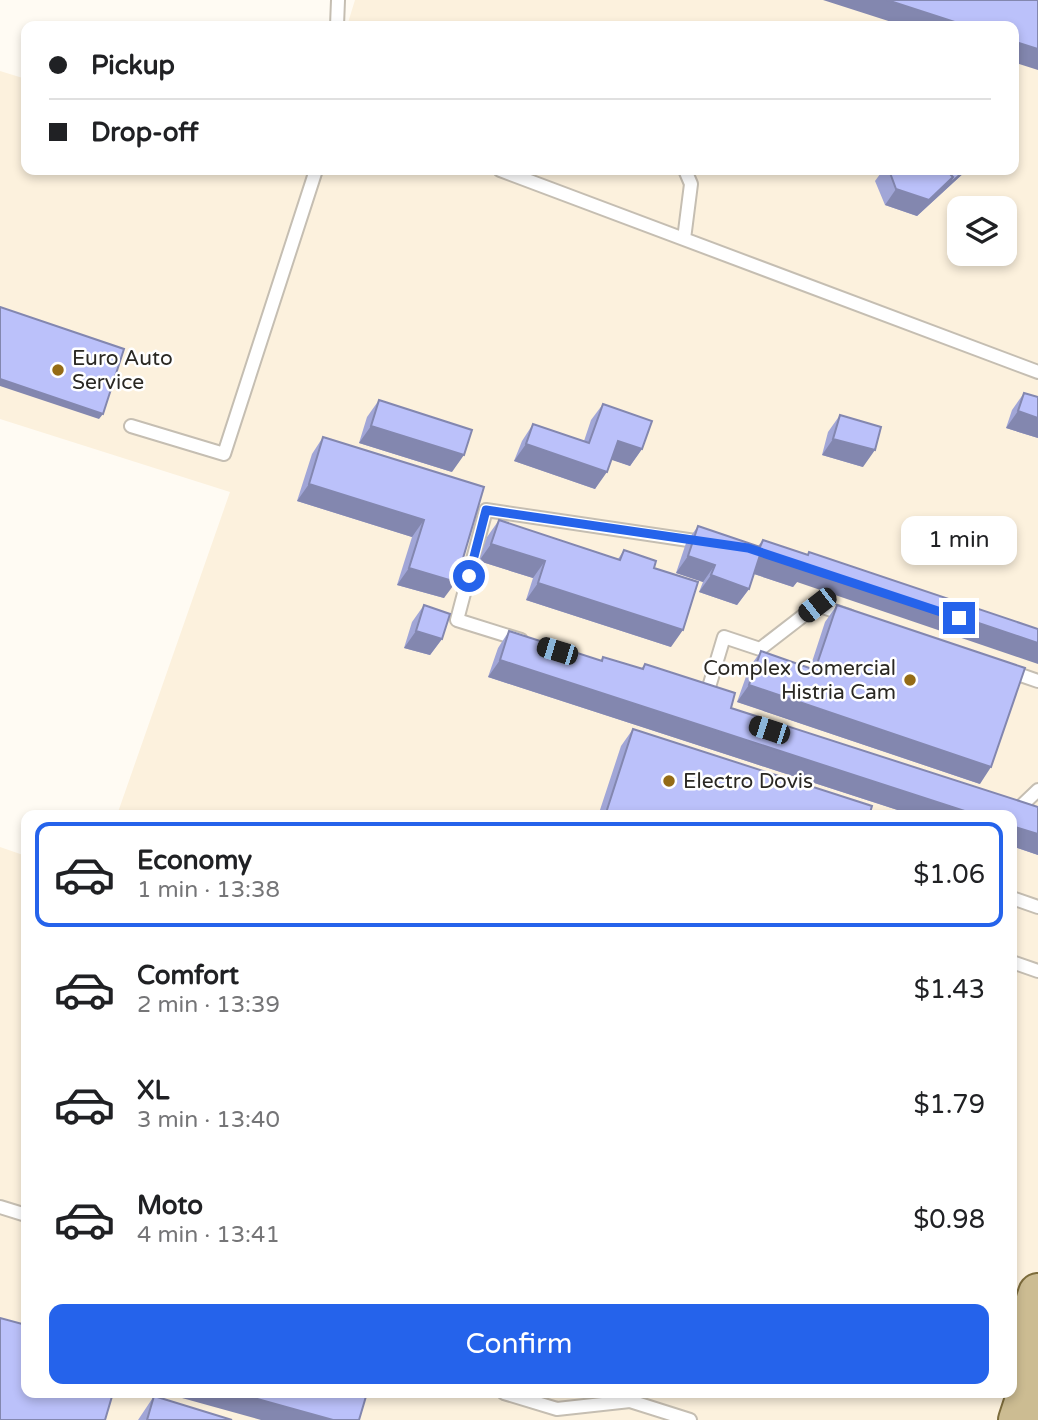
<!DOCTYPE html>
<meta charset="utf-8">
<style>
:root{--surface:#fff;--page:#f6f6f6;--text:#202124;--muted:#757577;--line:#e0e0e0;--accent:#2563eb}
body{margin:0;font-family:"Varela Round",sans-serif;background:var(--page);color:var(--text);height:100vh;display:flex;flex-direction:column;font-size:26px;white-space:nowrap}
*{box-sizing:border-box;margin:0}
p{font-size:23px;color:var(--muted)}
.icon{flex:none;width:38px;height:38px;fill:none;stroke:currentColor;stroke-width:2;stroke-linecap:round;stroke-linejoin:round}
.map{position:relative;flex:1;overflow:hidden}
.side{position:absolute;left:21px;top:810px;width:996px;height:588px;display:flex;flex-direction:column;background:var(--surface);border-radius:14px;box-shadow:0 4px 10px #0003}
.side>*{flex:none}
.hud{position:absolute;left:21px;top:21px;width:998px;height:154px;border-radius:14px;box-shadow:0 4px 10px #0003;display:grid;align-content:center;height:154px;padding:0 28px;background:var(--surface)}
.buttons{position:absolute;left:947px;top:196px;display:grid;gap:14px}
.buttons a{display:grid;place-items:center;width:70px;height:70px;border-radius:14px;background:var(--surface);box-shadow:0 4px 10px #0003;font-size:35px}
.end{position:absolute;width:32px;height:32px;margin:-16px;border:9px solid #2563eb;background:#fff;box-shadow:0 0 0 4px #fff}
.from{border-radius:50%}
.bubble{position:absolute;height:49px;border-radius:14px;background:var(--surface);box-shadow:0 4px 10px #0003;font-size:23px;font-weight:600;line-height:49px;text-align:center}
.car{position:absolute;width:21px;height:42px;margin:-21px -10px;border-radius:9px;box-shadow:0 0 5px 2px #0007;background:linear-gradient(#222 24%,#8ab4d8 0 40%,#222 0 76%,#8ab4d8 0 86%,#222 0)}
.hud b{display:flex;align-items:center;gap:24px;height:66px;font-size:26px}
.hud b+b{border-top:2px solid var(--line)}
.hud i{width:18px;height:18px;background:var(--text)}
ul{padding:12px 0 0;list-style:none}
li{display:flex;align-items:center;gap:21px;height:105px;margin:0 14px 10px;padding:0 14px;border:4px solid transparent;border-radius:14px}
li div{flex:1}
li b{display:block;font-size:26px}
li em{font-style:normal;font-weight:600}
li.current{border-color:var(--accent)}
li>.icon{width:63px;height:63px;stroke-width:1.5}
.primary-button{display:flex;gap:14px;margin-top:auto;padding:14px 28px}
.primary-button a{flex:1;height:80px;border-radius:14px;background:var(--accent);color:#fff;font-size:28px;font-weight:600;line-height:80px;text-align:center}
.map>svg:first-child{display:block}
.built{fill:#fcf1dd;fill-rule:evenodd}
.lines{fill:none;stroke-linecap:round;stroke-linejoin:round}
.service-casing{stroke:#c5beb2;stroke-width:16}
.primary-casing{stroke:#7d6c3c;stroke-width:42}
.service{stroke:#fff;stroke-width:12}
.primary{stroke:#ccbc92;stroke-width:38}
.wall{fill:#a1a6d7}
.shaded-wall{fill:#8387af}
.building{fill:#bbc1fa;stroke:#8387af;stroke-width:2}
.route{stroke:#2563eb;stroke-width:9}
.poi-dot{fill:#946b16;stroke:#fff;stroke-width:2.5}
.labels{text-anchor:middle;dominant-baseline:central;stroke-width:5;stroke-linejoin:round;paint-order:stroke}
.poi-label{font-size:21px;fill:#2a2823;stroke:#fff;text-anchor:start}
</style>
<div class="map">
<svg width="1038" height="1420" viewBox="0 0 1038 1420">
<rect width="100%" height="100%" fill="#fffbf3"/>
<path class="built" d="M355 0H1038V1420H0V847L26 856V1393H1012V816L117 815 230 492 0 419V71L26 79V170H1013V26H347ZM959 208H1004V254H959Z"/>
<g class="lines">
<g class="service-casing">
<path id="service" d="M337 26 338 0
M500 170 1038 372
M684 239 691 184 685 170
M131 426 224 454 316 170
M521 640 457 620 486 510 702 542
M1009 671 1038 681
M706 697 724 637 760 649 817 605 849 616
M1012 808 1017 810 1038 790
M1012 898 1038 907
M1012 962 1038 971
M0 1207 26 1215
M504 1393 557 1409 630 1401 690 1420"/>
</g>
<g class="primary-casing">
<path id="primary" d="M1012 1373 1038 1293
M1018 1420 1038 1359"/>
</g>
<use href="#service" class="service"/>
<use href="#primary" class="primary"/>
</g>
<path class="wall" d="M883 170H967L917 216 885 205 875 181Z
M1024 393 1038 438 1006 428 1012 410Z
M379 400 452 472 359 443 367 417Z
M603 404 642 449 630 466 611 459 595 489 514 461 522 441 533 424 584 441 591 420Z
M840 415 863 467 822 455 828 432Z
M323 437 484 487 444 598 397 585 412 537 297 501 312 454Z
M499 520 618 559 624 550 654 568 671 647 526 600 533 578 479 561 487 537Z
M698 526 758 546 763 540 807 555 809 552 797 582 793 587 754 574 749 589 737 605 699 592 703 582 676 573 686 543Z
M424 605 442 639 430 655 404 648 412 622Z
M837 605 980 784 737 702 749 668 761 651 810 668 825 622Z
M509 631 600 661 603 657 641 669 645 664 731 708 1038 807V855L1012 846V816H916L488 677 498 648Z
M633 729 869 816H598L621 746Z
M154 1396 232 1420H138Z"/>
<path class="shaded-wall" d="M823 0H887L967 26H904Z
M1013 41 1038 49V70L1013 62Z
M965 170H967L917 216 885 205 896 189 953 177Z
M0 379 103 414 99 419 0 386Z
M1018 411 1038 418V438L1006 428Z
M371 426 464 455 452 472 359 443Z
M833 439 875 450 863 467 822 455Z
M618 441 642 449 630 466 606 458Z
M526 444 607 472 595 489 514 461Z
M309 484 424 520 412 537 297 501Z
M491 544 545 561 533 578 479 561Z
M760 555 807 565 1038 643V664L797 582 793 587 748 572Z
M688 556 715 565 703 582 676 573Z
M409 568 456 582 444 598 397 585Z
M711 575 749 589 737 605 699 592Z
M538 583 683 630 671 647 526 600Z
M416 631 442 639 430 655 404 648Z
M500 660 980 816H916L488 677Z
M749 685 991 767 980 784 737 702Z
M1012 826 1038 834V855L1012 846Z
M186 1393H236L333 1420H261L182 1398Z"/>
<path class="building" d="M887 0H1038V49L1013 41V26H967Z
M1013 146 1018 151 1016 163H1013Z
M889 170H946L953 177 929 200 896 189Z
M946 170H965L945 188 953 177Z
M0 307 124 349 103 414 0 379Z
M1024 393 1038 397V418L1018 411Z
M379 400 472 430 464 455 371 426Z
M603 404 652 421 642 449 618 441 607 472 526 444 533 424 589 443Z
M840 415 881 427 875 450 833 439Z
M323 437 484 487 456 582 409 568 424 520 309 484Z
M499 520 620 560 624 550 656 561 654 568 698 582 683 630 538 583 545 561 491 544Z
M698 526 760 547 763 540 808 555 809 552 1038 629V643L807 565 805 571 760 555 749 589 711 575 715 565 688 556Z
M424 605 450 614 442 639 416 631Z
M837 605 1025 668 991 767 749 685 761 651 815 670Z
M509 631 602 661 603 657 643 669 645 664 735 693 731 708 1038 807V834L1012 826V816H980L500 660Z
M633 729 872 806 869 816H605Z
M0 1318 26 1325V1393H113L105 1420H0Z
M236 1393H367L359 1420H333Z
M154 1396 232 1420H147Z"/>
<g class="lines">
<path class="route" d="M469 576 486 510 748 548 959 618"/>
</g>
<g class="poi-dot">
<circle cx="58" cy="370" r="7"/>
<circle cx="910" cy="680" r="7"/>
<circle cx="669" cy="781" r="7"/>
</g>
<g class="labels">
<g class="poi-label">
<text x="72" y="358">Euro Auto<tspan x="72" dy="24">Service</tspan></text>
<text x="896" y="668" text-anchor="end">Complex Comercial<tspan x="896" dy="24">Histria Cam</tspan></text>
<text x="683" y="781">Electro Dovis</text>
</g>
</g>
</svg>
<div class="buttons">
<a><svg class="icon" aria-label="layers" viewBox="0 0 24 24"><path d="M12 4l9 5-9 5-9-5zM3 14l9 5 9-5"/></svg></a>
</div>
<i class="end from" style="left:469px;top:576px"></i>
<i class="end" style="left:959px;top:618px"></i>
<div class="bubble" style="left:901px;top:516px;width:116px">1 min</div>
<i class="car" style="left:817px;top:605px;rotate:232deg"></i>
<i class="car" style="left:557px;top:651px;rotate:287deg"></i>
<i class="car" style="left:769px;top:730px;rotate:288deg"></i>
<div class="hud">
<b><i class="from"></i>Pickup</b>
<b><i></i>Drop-off</b>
</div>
<section class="side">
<ul>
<li class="current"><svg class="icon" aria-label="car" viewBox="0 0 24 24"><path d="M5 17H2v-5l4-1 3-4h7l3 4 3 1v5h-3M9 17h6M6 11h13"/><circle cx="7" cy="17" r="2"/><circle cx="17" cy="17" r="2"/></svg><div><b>Economy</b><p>1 min · 13:38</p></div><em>$1.06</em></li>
<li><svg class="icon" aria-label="car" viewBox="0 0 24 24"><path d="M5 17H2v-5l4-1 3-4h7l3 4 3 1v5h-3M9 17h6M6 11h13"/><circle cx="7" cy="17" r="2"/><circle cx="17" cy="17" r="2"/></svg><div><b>Comfort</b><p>2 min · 13:39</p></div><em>$1.43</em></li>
<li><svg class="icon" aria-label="car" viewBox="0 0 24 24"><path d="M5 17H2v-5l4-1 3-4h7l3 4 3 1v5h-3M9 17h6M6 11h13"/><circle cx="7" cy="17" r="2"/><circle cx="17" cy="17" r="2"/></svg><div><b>XL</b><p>3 min · 13:40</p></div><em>$1.79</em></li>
<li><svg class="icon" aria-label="car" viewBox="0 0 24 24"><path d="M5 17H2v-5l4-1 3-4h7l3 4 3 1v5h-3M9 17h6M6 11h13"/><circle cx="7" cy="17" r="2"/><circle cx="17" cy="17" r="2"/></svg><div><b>Moto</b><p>4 min · 13:41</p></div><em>$0.98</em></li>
</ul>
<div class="primary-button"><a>Confirm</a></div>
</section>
</div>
